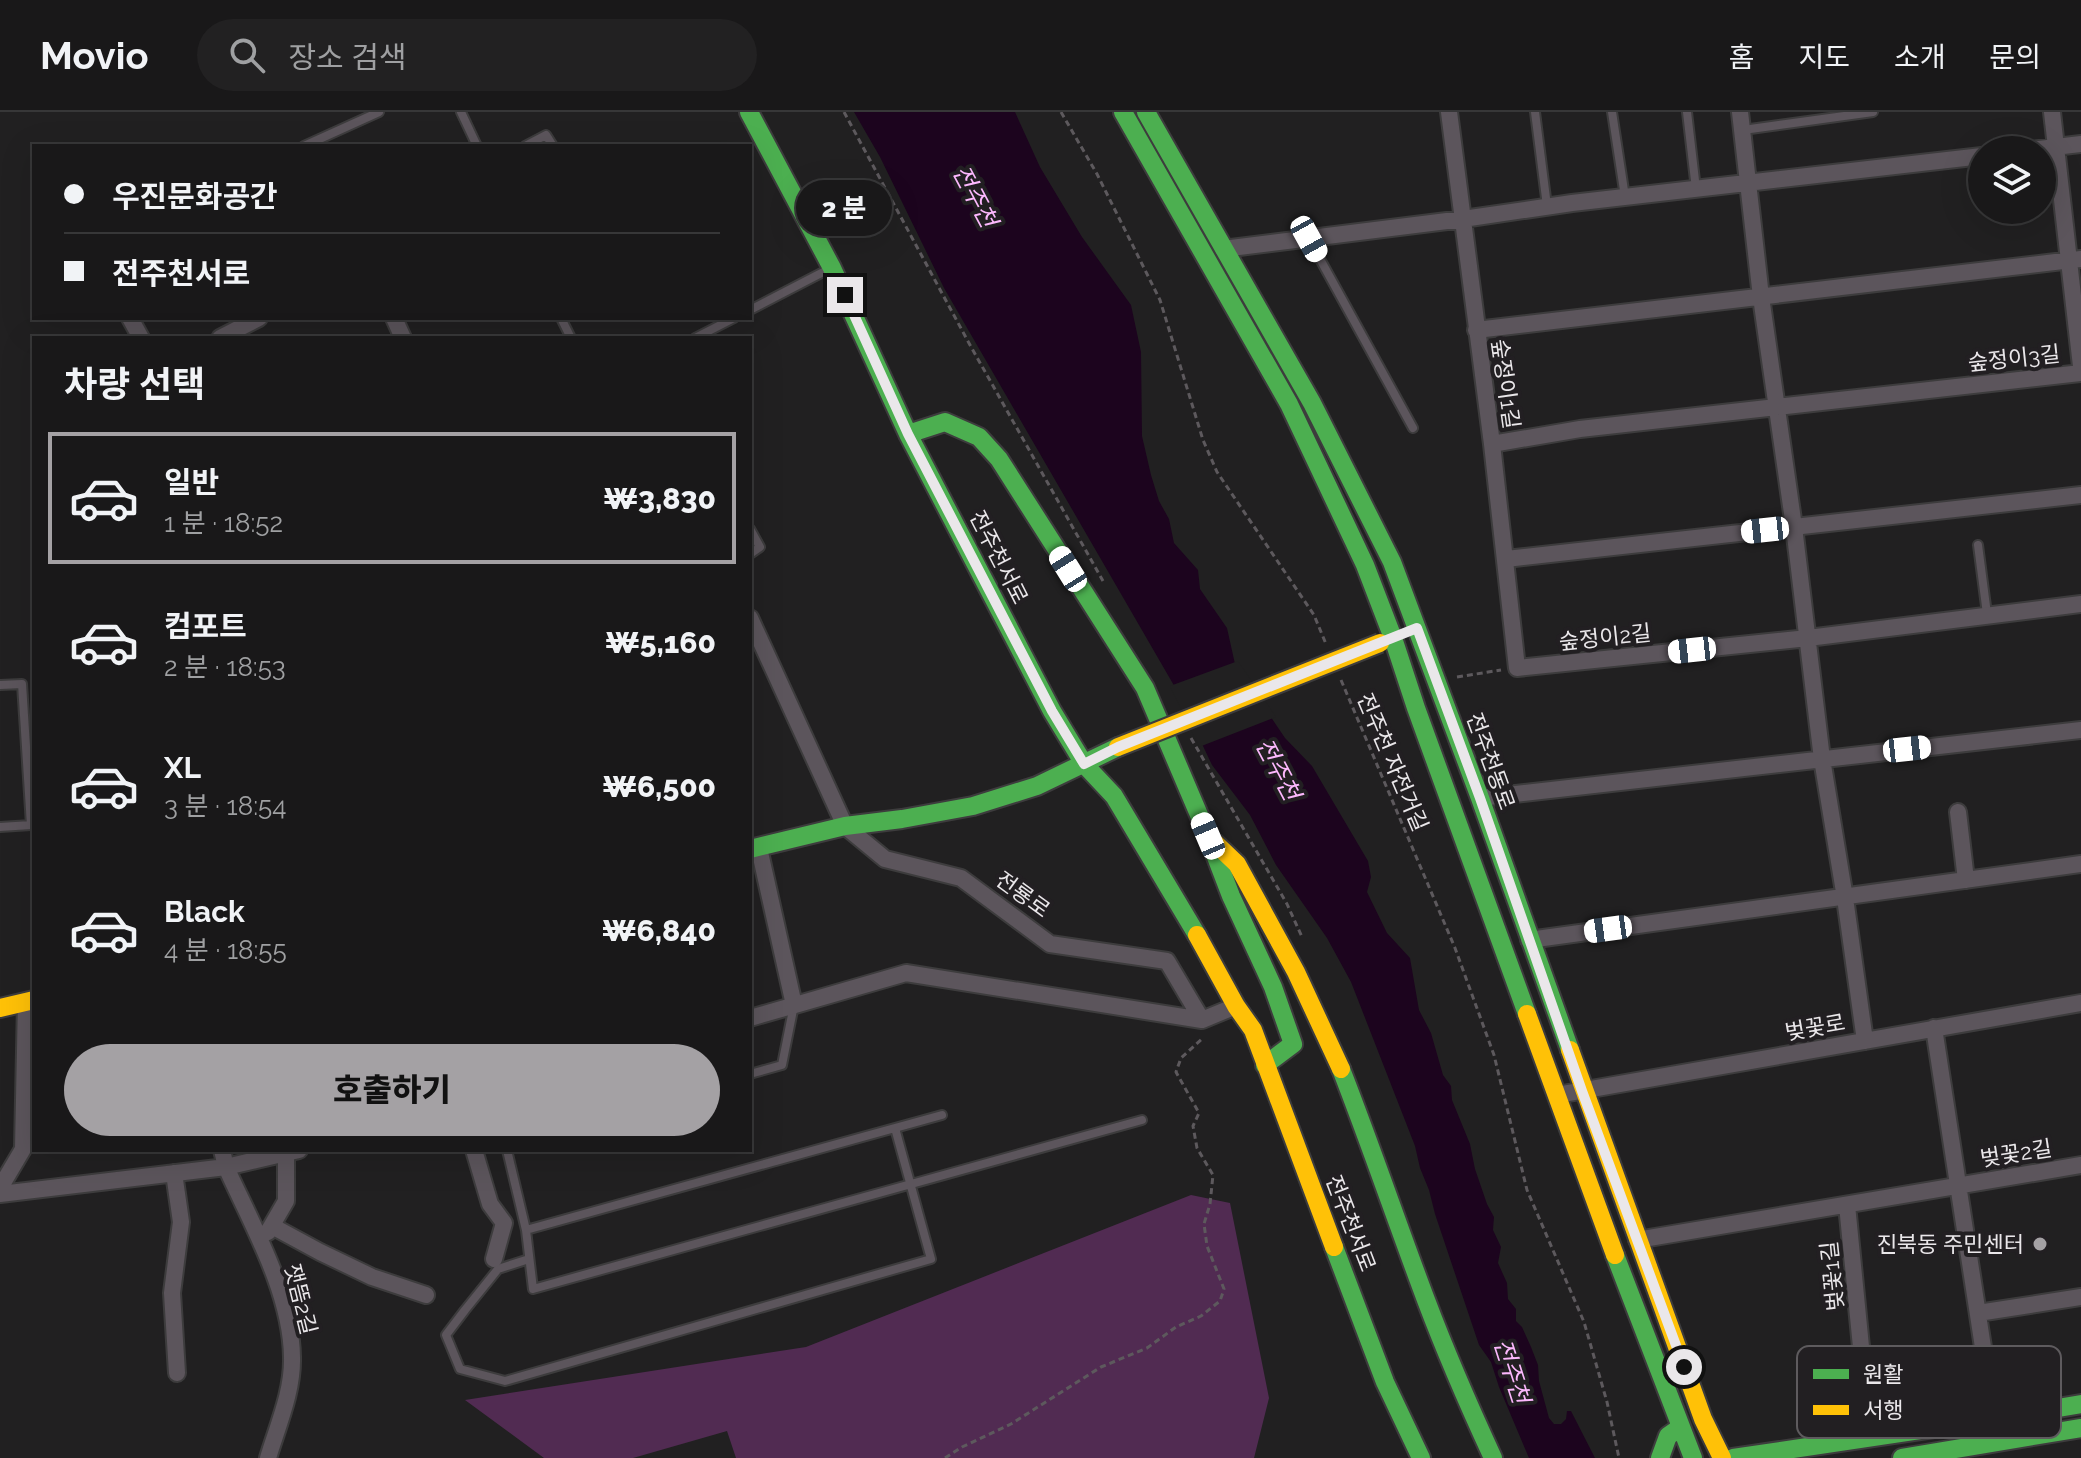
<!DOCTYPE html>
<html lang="ko">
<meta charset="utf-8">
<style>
:root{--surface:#191819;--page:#222122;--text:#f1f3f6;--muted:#9fa0a2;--line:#373738;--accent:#a4a1a4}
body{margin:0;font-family:Raleway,"Noto Sans KR",sans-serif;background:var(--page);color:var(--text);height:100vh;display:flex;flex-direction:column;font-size:30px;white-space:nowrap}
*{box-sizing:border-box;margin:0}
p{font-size:26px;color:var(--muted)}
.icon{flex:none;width:44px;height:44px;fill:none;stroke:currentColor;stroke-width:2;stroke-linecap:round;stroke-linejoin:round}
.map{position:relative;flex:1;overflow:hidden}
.sheet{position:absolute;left:32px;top:224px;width:720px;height:816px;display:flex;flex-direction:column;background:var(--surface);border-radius:0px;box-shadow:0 8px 32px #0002,0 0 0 2px var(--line)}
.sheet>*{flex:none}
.guide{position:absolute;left:32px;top:32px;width:720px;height:176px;border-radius:0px;box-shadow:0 8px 32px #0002,0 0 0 2px var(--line);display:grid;align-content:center;height:176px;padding:0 32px;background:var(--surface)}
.fabs{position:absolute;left:1968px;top:24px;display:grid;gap:16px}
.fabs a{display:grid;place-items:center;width:88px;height:88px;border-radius:50%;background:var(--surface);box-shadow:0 8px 32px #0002,0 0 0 2px var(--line);font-size:40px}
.end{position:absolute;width:36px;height:36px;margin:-18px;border:10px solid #eae7ea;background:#111;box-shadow:0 0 0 4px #111}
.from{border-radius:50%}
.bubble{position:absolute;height:56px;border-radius:28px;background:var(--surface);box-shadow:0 8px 32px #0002,0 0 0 2px var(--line);font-size:26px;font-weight:800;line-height:56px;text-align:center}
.car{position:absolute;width:24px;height:48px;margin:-24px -12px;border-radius:10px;box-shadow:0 0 6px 2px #0007;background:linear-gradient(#fff 24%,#345 0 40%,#fff 0 76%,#345 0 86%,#fff 0)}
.guide b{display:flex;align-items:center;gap:28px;height:76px;font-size:30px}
.guide b+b{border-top:2px solid var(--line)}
.guide i{width:20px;height:20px;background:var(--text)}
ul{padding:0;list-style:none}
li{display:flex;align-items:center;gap:24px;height:132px;margin:0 16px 12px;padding:0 16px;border:4px solid transparent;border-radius:0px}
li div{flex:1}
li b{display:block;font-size:30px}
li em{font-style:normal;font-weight:800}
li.on{border-color:var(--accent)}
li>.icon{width:72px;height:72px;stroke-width:1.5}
h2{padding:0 32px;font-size:36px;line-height:96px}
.action{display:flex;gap:16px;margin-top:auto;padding:16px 32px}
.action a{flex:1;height:92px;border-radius:48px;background:var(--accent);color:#111;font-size:32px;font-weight:800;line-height:92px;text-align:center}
header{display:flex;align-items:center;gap:48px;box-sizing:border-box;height:112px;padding:0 40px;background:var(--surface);border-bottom:2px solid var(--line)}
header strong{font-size:38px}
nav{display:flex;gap:44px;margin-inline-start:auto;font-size:28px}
.search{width:560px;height:72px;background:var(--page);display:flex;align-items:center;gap:20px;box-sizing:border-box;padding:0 28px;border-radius:44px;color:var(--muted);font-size:30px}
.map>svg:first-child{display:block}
.green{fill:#512b52}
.water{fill:#1c041e}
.pier{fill:#212021}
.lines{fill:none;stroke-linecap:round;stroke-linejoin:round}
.lane-casing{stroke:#3d3c3d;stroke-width:12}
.street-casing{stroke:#3d3c3d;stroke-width:20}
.fast-casing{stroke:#3d3c3d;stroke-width:22}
.slow-casing{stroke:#3d3c3d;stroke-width:22}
.path{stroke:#5d595d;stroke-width:3;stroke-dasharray:6 4;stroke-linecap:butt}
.lane{stroke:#5c555c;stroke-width:8}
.street{stroke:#5c555c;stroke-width:16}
.fast{stroke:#4caf50;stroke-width:18}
.slow{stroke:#ffc107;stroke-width:18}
.slow-bridge-casing{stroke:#3d3c3d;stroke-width:22;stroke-linecap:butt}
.slow-bridge{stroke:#ffc107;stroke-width:18}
.route{stroke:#eae7ea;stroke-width:10}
.poi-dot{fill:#a4a1a4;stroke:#221f22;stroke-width:3}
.labels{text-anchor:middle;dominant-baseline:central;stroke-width:8;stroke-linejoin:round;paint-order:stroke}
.street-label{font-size:22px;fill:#eae7ea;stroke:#221f22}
.poi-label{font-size:22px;fill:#eae7ea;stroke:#221f22;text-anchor:end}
.water-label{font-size:24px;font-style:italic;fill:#fcb8fd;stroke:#221f22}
.key{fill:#221f22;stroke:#5e5b5e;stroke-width:2}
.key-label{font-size:22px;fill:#eae7ea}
</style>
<header>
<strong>Movio</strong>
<div class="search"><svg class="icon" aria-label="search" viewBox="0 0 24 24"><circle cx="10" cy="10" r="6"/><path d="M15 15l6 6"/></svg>장소 검색</div>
<nav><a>홈</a><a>지도</a><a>소개</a><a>문의</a></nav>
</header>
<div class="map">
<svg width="2081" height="1346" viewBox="0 0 2081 1346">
<rect width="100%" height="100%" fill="#212021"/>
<path class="green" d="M1191 1083 1230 1091 1269 1286 1254 1346H736L727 1319 633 1346H544L465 1288 806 1235Z"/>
<path class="water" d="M854 0H1015L1040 55 1082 125 1131 193 1141 240 1142 324 1151 363 1159 389 1169 407 1174 431 1198 458 1200 477 1227 516 1235 552 1285 626 1312 654 1368 749 1371 765 1367 780 1387 821 1410 846 1419 898 1431 921 1443 963 1451 974 1452 988 1470 1032 1475 1057 1487 1092 1494 1105 1493 1118 1501 1135 1498 1151 1507 1171 1508 1187 1516 1197V1209L1522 1215 1531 1235 1538 1253 1539 1269 1549 1306 1554 1312H1561L1566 1307 1567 1299H1571L1595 1346H1529L1499 1275 1491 1250 1479 1233 1435 1102 1429 1078 1420 1056 1415 1034 1351 870 1327 826 1276 753 1250 703 1212 653 1176 577 944 176 880 45Z"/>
<path class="pier" d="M1238 549 1276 605 1199 635 1170 574Z"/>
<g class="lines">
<g class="lane-casing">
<path id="lane" d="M461 0 477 34
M1535 0 1547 94
M1612 0 1625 85
M1687 0 1696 77
M1743 18 1873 0
M304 34 379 0
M525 34 546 23 553 34
M1309 127 1413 316
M750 198 831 156
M561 206 571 226
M695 226 734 206
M750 417 760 435 750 442
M1978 433 1987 502
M0 573 22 572 31 713 34 712
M0 715 31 713
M750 962 782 953 794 893
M507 1038 526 1118 533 1177 1142 1008
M526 1118 942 1003
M529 1147 498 1157 465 1198 446 1223 460 1257 505 1269 931 1147 895 1016"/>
</g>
<g class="street-casing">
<path id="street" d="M1449 0 1492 332 1517 556 1808 526 2081 492
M1740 0 1761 185 1794 415 1822 647 1845 786 1865 929
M2052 0 2081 254
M2030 38 2081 32
M1223 137 1463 107 1572 91 1982 44
M130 206 141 226
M394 206 403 226
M1476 218 2081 147
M220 226 259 206
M1492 332 1580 317 2081 261
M1506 447 2081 383
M750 506 845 714 885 747 961 766 1050 832 1167 849 1202 908
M1480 686 2081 618
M1958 700 1966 768
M759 736 794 893
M1529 828 2081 752
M750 906 906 861 1202 908 1236 894
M1934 916 1994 1307
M1557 983 2081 891
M222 1038 226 1055C252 1113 291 1180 292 1245 293 1279 278 1313 268 1346
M474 1038 490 1092 504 1111 494 1147
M174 1061 181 1110 172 1181 177 1261
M0 1076 23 1037 26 890
M0 1082 226 1055 299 1038
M1847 1093 1870 1326
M272 1114 320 1140 372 1165 426 1183
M268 1120 286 1089V1038
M1637 1128 2081 1053
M1978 1201 2081 1185"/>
</g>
<g class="fast-casing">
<path id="fast" d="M749 0 832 156 908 322 1052 599 1084 652 1114 684 1197 823
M1123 0 1289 292 1365 453 1393 526 1416 596 1527 902
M1146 0 1312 291 1392 450 1480 686 1570 938
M908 322 945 310 979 325 999 347 1145 576 1208 724 1231 784 1273 875 1293 932 1265 953
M750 737 845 714 902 707 973 694 1037 674 1118 635
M1341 957C1371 1034 1397 1111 1426 1188 1446 1241 1469 1294 1493 1346
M1334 1135 1385 1270 1421 1346
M1615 1143 1693 1346
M1660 1346 1668 1324 1681 1315
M1733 1346 1994 1307 2081 1292
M1902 1346 2081 1316"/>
</g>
<g class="slow-casing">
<path id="slow" d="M1215 731 1237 752 1296 860 1341 957
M1197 823 1236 894 1253 918 1334 1135
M0 896 34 888
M1527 902 1615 1143
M1570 938 1703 1307 1722 1346"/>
</g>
<path class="path" d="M844 0 970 233 1103 469
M1061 0 1097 62 1160 188 1203 328 1217 360 1314 503 1326 532
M1457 565 1501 558
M1341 568 1455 836 1494 943 1527 1078 1584 1210 1607 1290 1619 1346
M1191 626 1287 792 1302 825
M945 1346 962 1335 1011 1312 1101 1255 1147 1236 1176 1215 1201 1204 1220 1189 1224 1177 1207 1134 1204 1112 1210 1092 1213 1063 1197 1036 1193 1014 1199 1001 1176 960 1181 946 1203 926"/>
<use href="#lane" class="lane"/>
<use href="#street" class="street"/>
<use href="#fast" class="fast"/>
<use href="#slow" class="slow"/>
<g class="slow-bridge-casing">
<path id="slow-bridge" d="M1118 635 1380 531"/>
</g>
<use href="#slow-bridge" class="slow-bridge"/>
</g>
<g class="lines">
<path class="route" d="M845 183 908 322 1052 599 1084 652 1118 635 1417 516 1480 686 1582 979 1684 1255"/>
</g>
<circle class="poi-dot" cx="2040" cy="1132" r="8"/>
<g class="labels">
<g class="street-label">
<text transform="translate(2014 246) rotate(-6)">숲정이3길</text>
<text transform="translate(1506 272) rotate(82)">숲정이1길</text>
<text transform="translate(999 445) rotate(63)">전주천서로</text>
<text transform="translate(1605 525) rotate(-6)">숲정이2길</text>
<text transform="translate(1491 649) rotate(70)">전주천동로</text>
<text transform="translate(1393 650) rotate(67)">전주천 자전거길</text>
<text transform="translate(1023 782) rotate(36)">전룡로</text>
<text transform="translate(1815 915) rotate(-10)">벚꽃로</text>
<text transform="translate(2016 1041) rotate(-9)">벚꽃2길</text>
<text transform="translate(1351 1111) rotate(69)">전주천서로</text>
<text transform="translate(1832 1164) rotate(-96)">벚꽃1길</text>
<text transform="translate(301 1187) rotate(76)">잿뜸2길</text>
</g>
<g class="poi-label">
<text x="2024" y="1132">진북동 주민센터</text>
</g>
<g class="water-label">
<text transform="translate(975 84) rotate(62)">전주천</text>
<text transform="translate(1278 657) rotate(62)">전주천</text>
<text transform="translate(1512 1259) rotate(72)">전주천</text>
</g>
</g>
<rect x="1797" y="1234" width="264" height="92" rx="12" class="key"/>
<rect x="1813" y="1257" width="36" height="10" fill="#4caf50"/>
<rect x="1813" y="1293" width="36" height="10" fill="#ffc107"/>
<g class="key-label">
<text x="1863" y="1270">원활</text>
<text x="1863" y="1306">서행</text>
</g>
</svg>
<div class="fabs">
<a><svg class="icon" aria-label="layers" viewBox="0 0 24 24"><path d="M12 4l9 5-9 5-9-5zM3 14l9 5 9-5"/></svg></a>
</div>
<i class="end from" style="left:1684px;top:1255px"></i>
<i class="end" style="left:845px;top:183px"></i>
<div class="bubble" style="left:796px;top:68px;width:96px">2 분</div>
<i class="car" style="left:1309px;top:127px;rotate:151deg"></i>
<i class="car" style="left:1765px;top:418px;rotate:264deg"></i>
<i class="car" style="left:1068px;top:457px;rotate:328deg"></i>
<i class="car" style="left:1692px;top:538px;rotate:264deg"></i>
<i class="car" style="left:1907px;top:637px;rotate:84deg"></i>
<i class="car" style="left:1208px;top:724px;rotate:337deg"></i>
<i class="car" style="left:1608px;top:817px;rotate:262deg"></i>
<div class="guide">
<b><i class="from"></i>우진문화공간</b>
<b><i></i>전주천서로</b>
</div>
<section class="sheet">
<h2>차량 선택</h2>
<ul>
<li class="on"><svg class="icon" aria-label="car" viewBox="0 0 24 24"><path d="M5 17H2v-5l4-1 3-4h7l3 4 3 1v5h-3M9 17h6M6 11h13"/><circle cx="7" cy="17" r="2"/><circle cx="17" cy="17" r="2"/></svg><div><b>일반</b><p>1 분 · 18:52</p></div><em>₩3,830</em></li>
<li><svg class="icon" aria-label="car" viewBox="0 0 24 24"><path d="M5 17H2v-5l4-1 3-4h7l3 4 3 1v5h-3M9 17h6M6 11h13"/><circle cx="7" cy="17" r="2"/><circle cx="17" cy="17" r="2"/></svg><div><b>컴포트</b><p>2 분 · 18:53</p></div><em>₩5,160</em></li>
<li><svg class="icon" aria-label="car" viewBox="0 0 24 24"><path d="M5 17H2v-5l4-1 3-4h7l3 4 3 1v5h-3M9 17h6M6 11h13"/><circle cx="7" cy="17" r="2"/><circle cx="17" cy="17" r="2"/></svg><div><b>XL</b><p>3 분 · 18:54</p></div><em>₩6,500</em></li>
<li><svg class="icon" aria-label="car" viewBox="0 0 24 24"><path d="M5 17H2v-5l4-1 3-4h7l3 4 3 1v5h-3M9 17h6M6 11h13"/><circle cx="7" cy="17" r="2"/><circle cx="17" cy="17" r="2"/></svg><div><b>Black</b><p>4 분 · 18:55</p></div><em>₩6,840</em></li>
</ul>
<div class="action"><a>호출하기</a></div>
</section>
</div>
